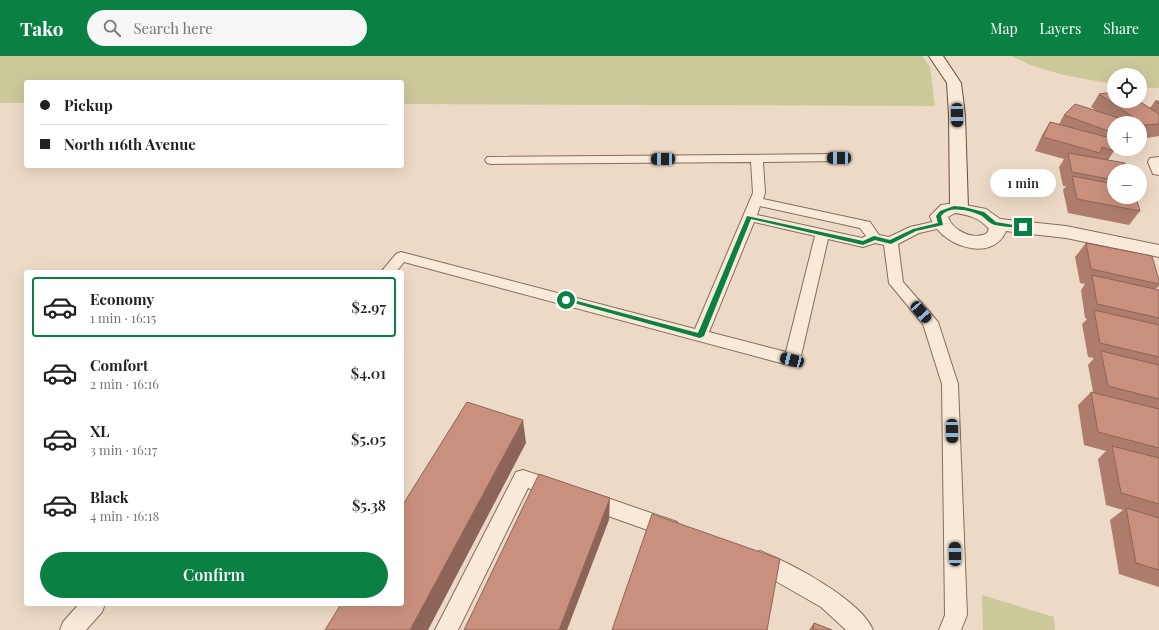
<!DOCTYPE html>
<meta charset="utf-8">
<style>
:root{--surface:#fff;--page:#f6f6f6;--text:#222;--muted:#767676;--line:#e0e0e0;--accent:#0b8043}
body{margin:0;font-family:"Playfair Display",serif;background:var(--page);color:var(--text);height:100vh;display:flex;flex-direction:column;font-size:15px;white-space:nowrap}
*{box-sizing:border-box;margin:0}
p{font-size:13px;color:var(--muted)}
.icon{flex:none;width:22px;height:22px;fill:none;stroke:currentColor;stroke-width:2;stroke-linecap:round;stroke-linejoin:round}
.map{position:relative;flex:1;overflow:hidden}
.details{position:absolute;left:24px;top:214px;width:380px;height:336px;display:flex;flex-direction:column;background:var(--surface);border-radius:4px;box-shadow:0 4px 16px #0002}
.details>*{flex:none}
.top-card{position:absolute;left:24px;top:24px;width:380px;height:88px;border-radius:4px;box-shadow:0 4px 16px #0002;display:grid;align-content:center;height:88px;padding:0 16px;background:var(--surface)}
.fabs{position:absolute;left:1107px;top:12px;display:grid;gap:8px}
.fabs a{display:grid;place-items:center;width:40px;height:40px;border-radius:50%;background:var(--surface);box-shadow:0 4px 16px #0002;font-size:20px}
.end{position:absolute;width:18px;height:18px;margin:-9px;border:5px solid #0b8043;background:#fff;box-shadow:0 0 0 2px #fff}
.from{border-radius:50%}
.bubble{position:absolute;height:28px;border-radius:14px;background:var(--surface);box-shadow:0 4px 16px #0002;font-size:13px;font-weight:600;line-height:28px;text-align:center}
.car{position:absolute;width:12px;height:24px;margin:-12px -6px;border-radius:5px;box-shadow:0 0 3px 1px #0007;background:linear-gradient(#222 24%,#8ab4d8 0 40%,#222 0 76%,#8ab4d8 0 86%,#222 0)}
.top-card b{display:flex;align-items:center;gap:14px;height:38px;font-size:15px}
.top-card b+b{border-top:1px solid var(--line)}
.top-card i{width:10px;height:10px;background:var(--text)}
ul{padding:7px 0 0;list-style:none}
li{display:flex;align-items:center;gap:12px;height:60px;margin:0 8px 6px;padding:0 8px;border:2px solid transparent;border-radius:4px}
li div{flex:1}
li b{display:block;font-size:15px}
li em{font-style:normal;font-weight:600}
li.selected{border-color:var(--accent)}
li>.icon{width:36px;height:36px;stroke-width:1.5}
.button{display:flex;gap:8px;margin-top:auto;padding:8px 16px}
.button a{flex:1;height:46px;border-radius:24px;background:var(--accent);color:#fff;font-size:16px;font-weight:600;line-height:46px;text-align:center}
header{display:flex;align-items:center;gap:24px;box-sizing:border-box;height:56px;padding:0 20px;background:var(--accent);color:#fff}
header strong{font-size:19px}
nav{display:flex;gap:22px;margin-inline-start:auto;font-size:14px}
.search{width:280px;height:36px;background:var(--page);display:flex;align-items:center;gap:10px;box-sizing:border-box;padding:0 14px;border-radius:22px;color:var(--muted);font-size:15px}
.map>svg:first-child{display:block}
.green{fill:#cbc89a}
.lines{fill:none;stroke-linecap:round;stroke-linejoin:round}
.lane-casing{stroke:#876c5c;stroke-width:2}
.street-casing{stroke:#876c5c;stroke-width:2}
.secondary-casing{stroke:#694d40;stroke-width:2}
.lane{fill:#f8e9d9;fill-rule:evenodd}
.street{fill:#f8e9d9;fill-rule:evenodd}
.secondary{fill:#f8e9d9;fill-rule:evenodd}
.wall{fill:#ad7c6c}
.shaded-wall{fill:#8d6558}
.building{fill:#c9907e;stroke:#8d6558}
.route{fill:#0b8043}
</style>
<header>
<strong>Tako</strong>
<div class="search"><svg class="icon" aria-label="search" viewBox="0 0 24 24"><circle cx="10" cy="10" r="6"/><path d="M15 15l6 6"/></svg>Search here</div>
<nav><a>Map</a><a>Layers</a><a>Share</a></nav>
</header>
<div class="map">
<svg width="1159" height="574" viewBox="0 0 1159 574">
<rect width="100%" height="100%" fill="#eddac6"/>
<path class="green" d="M0 0H922L930 11 935 50 402 48V26H26V47H0Z
M1012 0H1159V32H1140V19H1114V28C1080 22 1042 17 1012 0Z
M982 539 1054 561 1055 574H983Z"/>
<g class="lines">
<g class="lane-casing">
<path id="lane" d="M839 98 843 99 845 102 843 105 763 106 765 137 763 143 870 166 879 179 889 181 910 171 941 164 946 165 948 168 946 171 919 177 898 188 903 226 938 266 958 328 967 559 961 574H939L945 559 942 328 923 268 889 227 884 189 875 187 863 191 828 183 800 304 798 308 792 310 404 206 396 216H381L396 198 401 196 695 273 753 137 751 106 491 108 487 107 485 104 487 101ZM760 150 860 172 866 180 862 182 757 159ZM754 166 815 180 786 296 709 276Z
M523 414 562 427 565 433 562 439 555 442 528 432 458 574H435L516 416Z
M590 436 677 466 680 473 677 480 670 482 583 451 580 445 583 439Z
M760 495C791 507 861 544 873 574H846L821 551 753 512 750 505 753 498Z
M79 548H105L102 556 86 574H60L63 566Z"/>
</g>
<g class="street-casing">
<path id="street" d="M1159 101V119L1153 118 1148 106 1150 102Z
M955 147 986 153 1000 163 1066 170 1159 189V201L1066 182 1006 175C993 208 939 190 930 160L941 149ZM955 157C969 159 980 162 989 173L987 177C974 185 953 175 948 161Z"/>
</g>
<g class="secondary-casing">
<path id="secondary" d="M929 0H943L961 27 965 59 968 152 965 156 959 157 953 156 950 152 949 59 947 27Z"/>
</g>
<use href="#lane" class="lane"/>
<use href="#street" class="street"/>
<use href="#secondary" class="secondary"/>
</g>
<path class="wall" d="M1099 38 1150 52 1155 45H1159V80L1140 83V67H1114V80L1112 83 1114 95 1108 104 1114 115V141L1140 155 1129 169 1068 157 1063 134 1066 130H1063L1059 111 1064 103 1035 95 1042 79 1050 66 1059 68 1064 59 1096 55 1091 51Z
M1086 187 1159 224V230L1155 234H1159V531L1119 518 1110 464 1123 454 1106 449 1098 403 1106 395 1084 389 1078 349 1091 336H1093L1088 309 1094 302 1088 301 1082 268 1087 263 1085 262 1081 234 1085 228 1080 227 1075 201Z
M814 567 832 574H809Z"/>
<path class="shaded-wall" d="M1114 77V80L1105 91Z
M523 364 526 387 428 574H410Z
M610 442 609 464 567 574H559Z"/>
<path class="building" d="M1114 36V45H1139L1159 58V68L1145 69 1099 38Z
M1155 45H1159V48Z
M1075 48 1125 64 1123 67H1114V77L1064 59Z
M1050 66 1114 83V93H1115L1114 95 1102 91 1100 97 1043 81Z
M1068 97 1125 107 1127 115H1114V124L1072 116Z
M1072 120 1114 128V141H1136L1140 155 1077 143Z
M1086 187 1152 200 1159 224V228L1091 213Z
M1092 219 1159 234V262L1097 248Z
M1094 254 1159 269V301L1100 287Z
M1101 295 1159 309V343L1108 330Z
M1091 336 1159 353V392L1098 376Z
M467 346 523 364 410 574H325L341 548H402V450Z
M1112 390 1159 402V448L1121 437Z
M539 418 610 442 559 574H464Z
M1126 452 1159 462V514L1136 507Z
M652 458 780 503 767 574H612Z
M814 567 832 574H813Z"/>
<path class="route" d="M954 150 964 151 984 156 996 166 1026 171 1023 173C1014 171 1004 171 995 169 989 168 985 161 980 159 969 154 949 149 941 160L943 169 916 175 891 188 875 184 863 189 751 163 704 280 700 282 563 244 566 242 698 277 747 160 863 185 874 180 890 184 913 173 938 167 936 160 940 155Z"/>
</svg>
<div class="fabs">
<a><svg class="icon" aria-label="locate" viewBox="0 0 24 24"><circle cx="12" cy="12" r="6"/><path d="M12 2v4M12 18v4M2 12h4M18 12h4"/></svg></a>
<a>+</a>
<a>−</a>
</div>
<i class="end from" style="left:566px;top:244px"></i>
<i class="end" style="left:1023px;top:171px"></i>
<div class="bubble" style="left:990px;top:113px;width:66px">1 min</div>
<i class="car" style="left:957px;top:59px;rotate:179deg"></i>
<i class="car" style="left:839px;top:102px;rotate:270deg"></i>
<i class="car" style="left:663px;top:103px;rotate:269deg"></i>
<i class="car" style="left:921px;top:256px;rotate:139deg"></i>
<i class="car" style="left:792px;top:304px;rotate:285deg"></i>
<i class="car" style="left:952px;top:375px;rotate:179deg"></i>
<i class="car" style="left:955px;top:498px;rotate:359deg"></i>
<div class="top-card">
<b><i class="from"></i>Pickup</b>
<b><i></i>North 116th Avenue</b>
</div>
<section class="details">
<ul>
<li class="selected"><svg class="icon" aria-label="car" viewBox="0 0 24 24"><path d="M5 17H2v-5l4-1 3-4h7l3 4 3 1v5h-3M9 17h6M6 11h13"/><circle cx="7" cy="17" r="2"/><circle cx="17" cy="17" r="2"/></svg><div><b>Economy</b><p>1 min · 16:15</p></div><em>$2.97</em></li>
<li><svg class="icon" aria-label="car" viewBox="0 0 24 24"><path d="M5 17H2v-5l4-1 3-4h7l3 4 3 1v5h-3M9 17h6M6 11h13"/><circle cx="7" cy="17" r="2"/><circle cx="17" cy="17" r="2"/></svg><div><b>Comfort</b><p>2 min · 16:16</p></div><em>$4.01</em></li>
<li><svg class="icon" aria-label="car" viewBox="0 0 24 24"><path d="M5 17H2v-5l4-1 3-4h7l3 4 3 1v5h-3M9 17h6M6 11h13"/><circle cx="7" cy="17" r="2"/><circle cx="17" cy="17" r="2"/></svg><div><b>XL</b><p>3 min · 16:17</p></div><em>$5.05</em></li>
<li><svg class="icon" aria-label="car" viewBox="0 0 24 24"><path d="M5 17H2v-5l4-1 3-4h7l3 4 3 1v5h-3M9 17h6M6 11h13"/><circle cx="7" cy="17" r="2"/><circle cx="17" cy="17" r="2"/></svg><div><b>Black</b><p>4 min · 16:18</p></div><em>$5.38</em></li>
</ul>
<div class="button"><a>Confirm</a></div>
</section>
</div>
